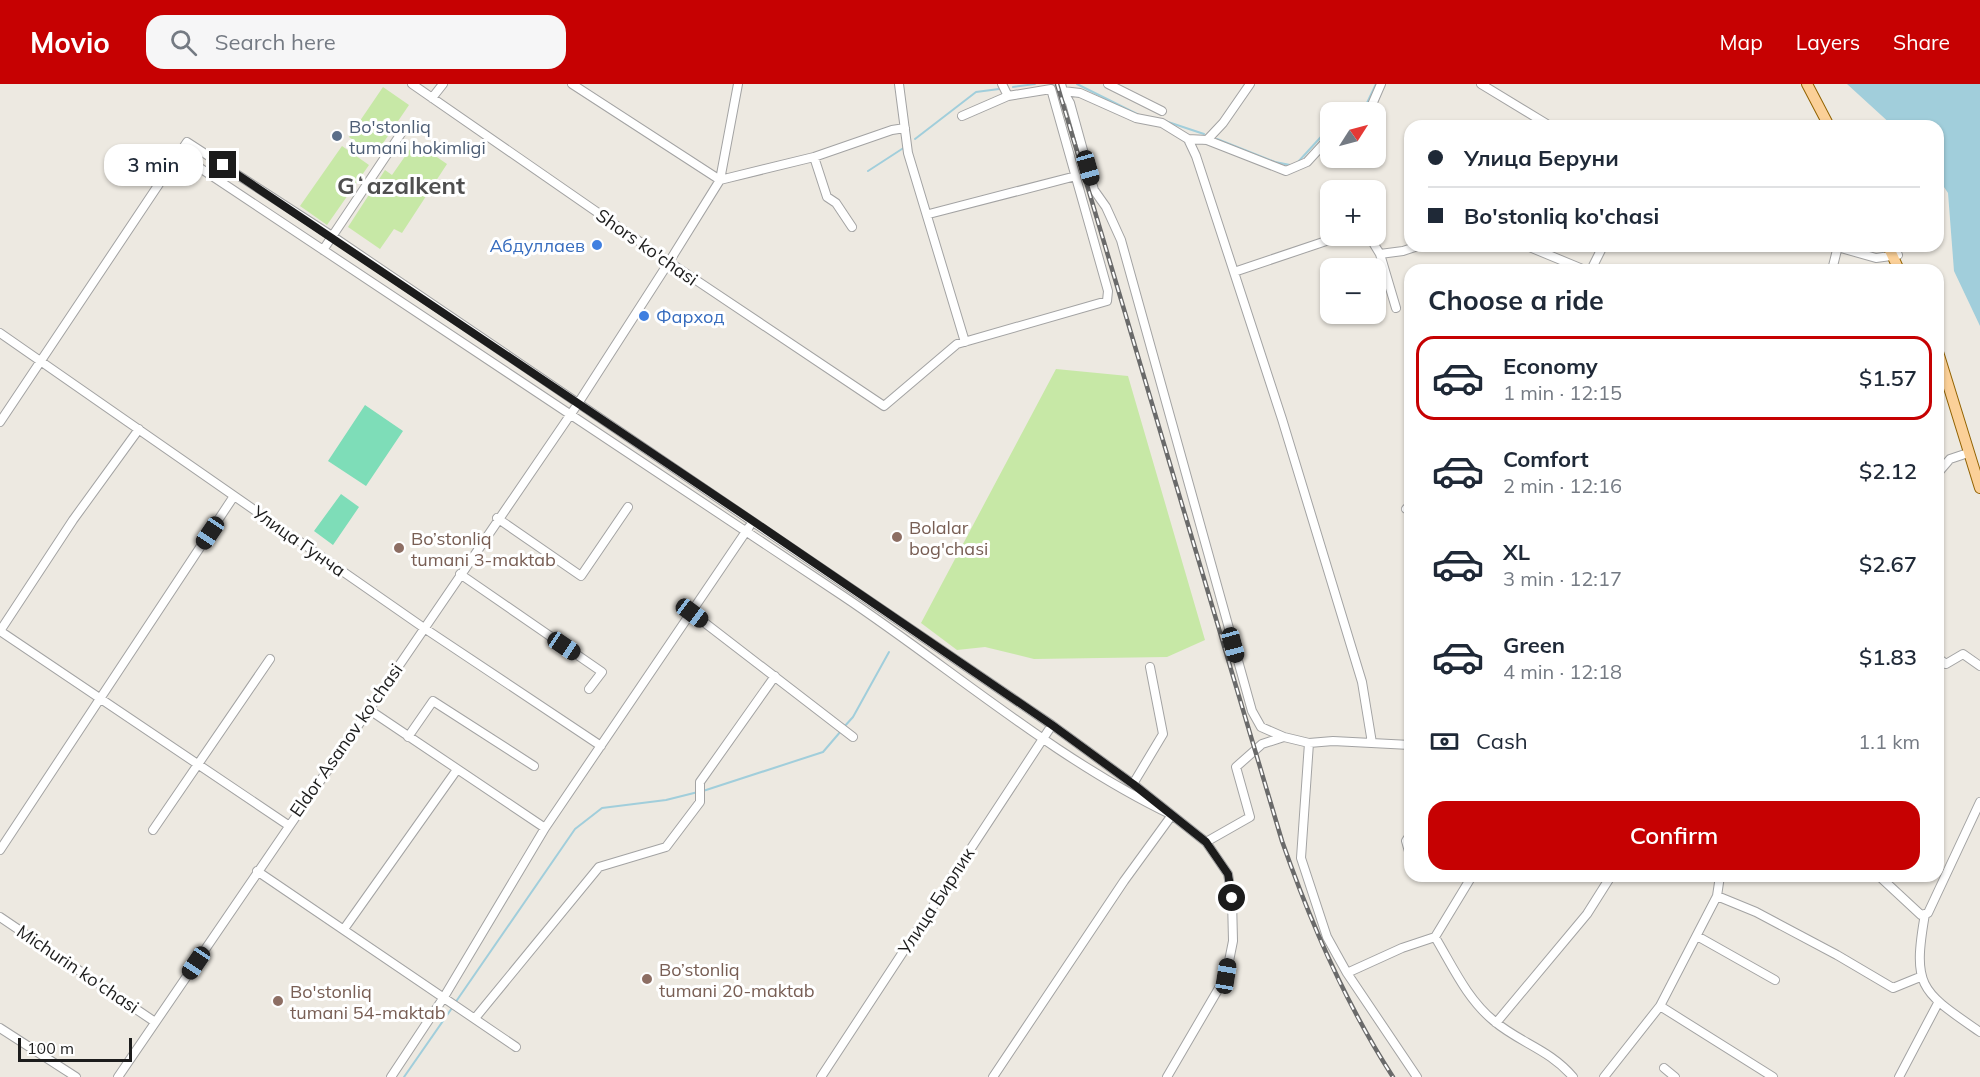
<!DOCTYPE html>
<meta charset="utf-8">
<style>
:root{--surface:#fff;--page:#f6f6f7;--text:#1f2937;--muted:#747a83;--line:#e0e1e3;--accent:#c60102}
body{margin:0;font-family:Mulish,sans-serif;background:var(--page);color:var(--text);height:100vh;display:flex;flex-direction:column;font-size:22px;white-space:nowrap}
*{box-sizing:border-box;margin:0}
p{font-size:20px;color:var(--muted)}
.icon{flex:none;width:33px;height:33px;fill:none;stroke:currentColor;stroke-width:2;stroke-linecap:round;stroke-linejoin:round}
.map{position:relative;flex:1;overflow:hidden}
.side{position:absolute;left:1404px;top:180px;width:540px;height:618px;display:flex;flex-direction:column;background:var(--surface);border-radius:18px;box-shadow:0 2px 4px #0004}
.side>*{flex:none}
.hud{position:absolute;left:1404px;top:36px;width:540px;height:132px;border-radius:18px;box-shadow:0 2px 4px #0004;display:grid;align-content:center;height:132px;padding:0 24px;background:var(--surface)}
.needle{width:39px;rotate:54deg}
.buttons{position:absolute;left:1320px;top:18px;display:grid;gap:12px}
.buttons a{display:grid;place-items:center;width:66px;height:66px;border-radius:12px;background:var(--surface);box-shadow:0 2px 4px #0004;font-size:30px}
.scale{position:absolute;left:18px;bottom:15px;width:114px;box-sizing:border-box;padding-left:6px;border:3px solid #1c1c1c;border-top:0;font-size:16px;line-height:21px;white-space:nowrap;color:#1c1c1c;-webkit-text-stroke:4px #fff;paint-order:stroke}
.end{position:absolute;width:27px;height:27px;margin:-14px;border:8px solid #1c1c1c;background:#fff;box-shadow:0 0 0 3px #fff}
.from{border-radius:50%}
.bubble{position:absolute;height:42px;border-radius:18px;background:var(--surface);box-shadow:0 2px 4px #0004;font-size:20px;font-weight:600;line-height:42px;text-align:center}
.car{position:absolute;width:18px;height:36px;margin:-18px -9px;border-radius:8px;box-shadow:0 0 4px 2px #0007;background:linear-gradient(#222 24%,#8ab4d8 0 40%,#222 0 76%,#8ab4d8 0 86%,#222 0)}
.hud b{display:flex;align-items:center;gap:21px;height:57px;font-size:22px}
.hud b+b{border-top:2px solid var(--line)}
.hud i{width:15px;height:15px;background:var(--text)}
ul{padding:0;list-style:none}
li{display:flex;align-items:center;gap:18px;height:84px;margin:0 12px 9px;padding:0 12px;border:3px solid transparent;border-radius:18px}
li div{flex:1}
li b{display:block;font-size:22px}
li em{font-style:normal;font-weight:600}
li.active{border-color:var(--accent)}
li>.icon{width:54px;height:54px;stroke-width:1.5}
h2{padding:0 24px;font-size:27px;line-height:72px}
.pay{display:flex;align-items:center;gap:15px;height:66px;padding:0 24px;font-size:22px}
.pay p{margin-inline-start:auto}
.button{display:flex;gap:12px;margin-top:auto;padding:12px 24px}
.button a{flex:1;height:69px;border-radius:18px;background:var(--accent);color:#fff;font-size:24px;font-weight:600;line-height:69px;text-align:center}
header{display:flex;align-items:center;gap:36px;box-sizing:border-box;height:84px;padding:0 30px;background:var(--accent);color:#fff}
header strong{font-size:28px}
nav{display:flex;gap:33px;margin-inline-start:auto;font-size:21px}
.search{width:420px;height:54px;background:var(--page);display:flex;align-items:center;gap:15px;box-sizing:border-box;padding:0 21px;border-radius:18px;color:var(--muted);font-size:22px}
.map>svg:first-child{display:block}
.grass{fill:#c7e8a6}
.pitch{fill:#7eddb8}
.water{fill:#a1cedb}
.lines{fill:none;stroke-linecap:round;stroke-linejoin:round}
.stream{stroke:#a1cedb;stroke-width:2}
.minor-casing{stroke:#a3a3a3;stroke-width:10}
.major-casing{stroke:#926201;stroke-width:12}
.minor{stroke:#fff;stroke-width:8}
.major{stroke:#fbd098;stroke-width:10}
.rail-casing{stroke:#6a6a6a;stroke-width:4.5}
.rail{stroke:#fff;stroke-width:2;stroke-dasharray:7;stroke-linecap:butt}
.route{stroke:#1c1c1c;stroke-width:8}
.service-dot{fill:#5c6f8a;stroke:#fff;stroke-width:2}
.shop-dot{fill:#3f7fe0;stroke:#fff;stroke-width:2}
.education-dot{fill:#8d6e63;stroke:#fff;stroke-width:2}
.labels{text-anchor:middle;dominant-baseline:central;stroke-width:6;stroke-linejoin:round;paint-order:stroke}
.service-label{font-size:18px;fill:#4e5e75;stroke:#fff;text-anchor:start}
.shop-label{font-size:18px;fill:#366cbe;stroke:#fff;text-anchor:end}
.street-label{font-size:18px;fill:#1c1c1c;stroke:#fff}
.education-label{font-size:18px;fill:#785e54;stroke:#fff;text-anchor:start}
.district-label{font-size:24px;font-weight:bold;fill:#4f4f4f;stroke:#fff}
</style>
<header>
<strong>Movio</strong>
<div class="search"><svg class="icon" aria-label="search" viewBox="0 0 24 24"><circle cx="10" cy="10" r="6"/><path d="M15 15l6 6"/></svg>Search here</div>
<nav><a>Map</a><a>Layers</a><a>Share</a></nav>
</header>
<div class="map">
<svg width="1980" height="993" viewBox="0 0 1980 993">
<rect width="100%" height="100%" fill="#ede9e1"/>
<path class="grass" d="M383 3 409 21 375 71 349 53Z
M415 58 447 80 402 149 394 145 380 165 348 143 385 86 392 91Z
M342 62 369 81 327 141 300 122Z
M1056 285 1128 292 1205 556 1167 573 1034 575 985 563 957 566 921 539Z"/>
<path class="pitch" d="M365 321 403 347 366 402 328 377Z
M341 410 359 423 333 461 314 447Z"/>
<path class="water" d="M1847 0H1980V242L1954 187 1948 109 1938 94V42H1893Z"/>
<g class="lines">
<path class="stream" d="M1077 0 1139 31
M1013 3 1035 0
M1366 21 1376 0
M1165 37 1204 50
M915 55 976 8 999 5
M1217 55 1275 78 1290 81
M1298 78 1330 43
M868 87 905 63
M844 643 853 633 889 568
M703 707 823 668 841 647
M455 919 575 745 602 724 666 716 698 708
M404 993 452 924"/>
<g class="minor-casing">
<path id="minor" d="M412 0 669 178 884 322 957 260 1107 217 1108 207 1051 5 1008 12 962 32
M572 0 720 96 814 73 892 46 905 44
M899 0 908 69 965 258
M1002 0 1008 12
M1061 0 1063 7 1080 9 1136 34 1162 39 1188 55 1196 72 1282 335 1362 598 1372 659
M1108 0 1162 27
M1481 0 1550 42
M1063 7 1070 19 1094 106 1106 123 1121 156 1252 627 1261 643 1284 653 1309 659 1333 657 1410 661
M432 14 443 0
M1356 28 1371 23 1381 0
M1188 55 1207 56 1286 87 1307 78 1330 53
M1207 56 1223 39 1250 0
M814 73 827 113 836 119 852 143
M929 130 1076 92
M1369 152 1380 170
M1527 162 1585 186
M1834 162 1876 174 1898 171
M323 166 402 48
M1591 186 1603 162
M1832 186 1838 162
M1234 188 1341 152
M1396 224 1380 170 1403 167 1418 162
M0 249 424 544 601 662
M0 338 179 70
M1938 389 1950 375 1968 369
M1406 425 1410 421
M497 434 581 492 628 423
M460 490 602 588 589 605
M692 529 853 653
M0 547 288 741
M0 547 73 436 139 345
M1938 574 1946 580 1963 570 1980 582
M368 625 545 744
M408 653 433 617 534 682
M1309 659 1301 774 1327 853 1347 889 1417 993
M1133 700 1163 650 1150 583
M1980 718 1928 829 1925 830C1912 904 1921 907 1980 948
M153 746 270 575
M1410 751 1406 757 1410 771
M1206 758 1250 733 1236 683 1262 660 1284 653
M0 766 234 412
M257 787 516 963
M1879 792 1921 831 1925 830
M1717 812 1756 828 1837 871 1893 904 1920 893
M0 833 155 938
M344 845 456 687
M1697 852 1775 896
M1435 853C1453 883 1467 915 1494 937 1520 959 1549 965 1573 993
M1347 889 1402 864 1435 853 1472 792
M1660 922 1773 993
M476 933 599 783 666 763 700 718V698L775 592
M1496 939 1587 830 1611 792
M0 944 76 993
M1664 984 1675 993
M118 993 577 321 669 178 720 96 738 0
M391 993 444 913 545 744 749 443
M821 993 1052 641
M993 993 1124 797 1172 731
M1167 993 1226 892 1233 857 1232 815 1228 790 1206 758 1133 700 1052 641 332 152 187 58 179 70C400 218 622 364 843 512 952 585 1055 675 1172 731
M1604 993 1660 922 1717 812 1720 792
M1899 993 1938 919"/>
</g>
<g class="major-casing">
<path id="major" d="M1807 0 1829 42
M1888 162 1899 186
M1938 268 1980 404"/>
</g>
<use href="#minor" class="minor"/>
<use href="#major" class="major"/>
<g class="rail-casing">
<path id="rail" d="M1057 0 1282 757C1311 840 1345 919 1393 993"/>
</g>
<use href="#rail" class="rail"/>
</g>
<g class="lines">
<path class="route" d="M223 81 753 437 1052 641 1133 700 1206 758 1228 790 1232 814"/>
</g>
<circle class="service-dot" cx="337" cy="52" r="6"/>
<g class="shop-dot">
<circle cx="597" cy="161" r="6"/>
<circle cx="644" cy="232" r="6"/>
</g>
<g class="education-dot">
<circle cx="897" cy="453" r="6"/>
<circle cx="399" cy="464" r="6"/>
<circle cx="647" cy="895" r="6"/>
<circle cx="278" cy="917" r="6"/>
</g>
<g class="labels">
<g class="service-label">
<text x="349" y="42">Bo'stonliq<tspan x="349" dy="21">tumani hokimligi</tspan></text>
</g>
<g class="shop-label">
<text x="585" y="161">Абдуллаев</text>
<text x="656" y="232" text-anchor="start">Фарход</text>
</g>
<g class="street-label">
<text transform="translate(647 163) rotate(35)">Shors ko'chasi</text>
<text transform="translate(299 457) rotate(35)">Улица Гунча</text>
<text transform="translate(346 656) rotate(-55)">Eldor Asanov ko'chasi</text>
<text transform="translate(936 817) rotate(-57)">Улица Бирлик</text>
<text transform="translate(78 885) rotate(34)">Michurin ko'chasi</text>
</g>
<g class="education-label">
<text x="909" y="443">Bolalar<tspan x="909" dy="21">bog'chasi</tspan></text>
<text x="411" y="454">Bo’stonliq<tspan x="411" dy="21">tumani 3-maktab</tspan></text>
<text x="659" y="885">Bo’stonliq<tspan x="659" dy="21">tumani 20-maktab</tspan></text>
<text x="290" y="907">Bo'stonliq<tspan x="290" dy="21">tumani 54-maktab</tspan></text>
</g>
<g class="district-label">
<text x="401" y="101">Gʻazalkent</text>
</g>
</g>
</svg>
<div class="buttons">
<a><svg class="needle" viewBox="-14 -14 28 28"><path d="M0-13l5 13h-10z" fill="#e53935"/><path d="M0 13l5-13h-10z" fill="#747a83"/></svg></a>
<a>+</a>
<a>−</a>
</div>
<div class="scale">100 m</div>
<i class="end from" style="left:1232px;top:814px"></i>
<i class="end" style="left:223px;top:81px"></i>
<div class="bubble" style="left:104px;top:60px;width:99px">3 min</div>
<i class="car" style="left:1088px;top:84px;rotate:164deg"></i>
<i class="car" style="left:210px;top:449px;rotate:214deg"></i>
<i class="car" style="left:692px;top:529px;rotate:127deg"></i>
<i class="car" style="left:1233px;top:561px;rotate:165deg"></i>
<i class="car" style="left:564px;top:562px;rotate:124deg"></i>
<i class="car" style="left:196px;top:879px;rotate:214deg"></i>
<i class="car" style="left:1226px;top:892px;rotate:9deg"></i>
<div class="hud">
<b><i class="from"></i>Улица Беруни</b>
<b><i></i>Bo'stonliq ko'chasi</b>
</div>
<section class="side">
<h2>Choose a ride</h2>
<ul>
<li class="active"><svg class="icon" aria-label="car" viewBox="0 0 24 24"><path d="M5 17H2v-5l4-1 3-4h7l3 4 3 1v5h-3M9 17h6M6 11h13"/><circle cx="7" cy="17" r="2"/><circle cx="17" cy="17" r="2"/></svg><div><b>Economy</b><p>1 min · 12:15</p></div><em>$1.57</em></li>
<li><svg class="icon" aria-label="car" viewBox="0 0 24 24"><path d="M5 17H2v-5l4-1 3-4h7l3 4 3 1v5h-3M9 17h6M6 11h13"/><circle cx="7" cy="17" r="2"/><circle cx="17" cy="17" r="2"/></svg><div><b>Comfort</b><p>2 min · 12:16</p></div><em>$2.12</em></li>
<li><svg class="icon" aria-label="car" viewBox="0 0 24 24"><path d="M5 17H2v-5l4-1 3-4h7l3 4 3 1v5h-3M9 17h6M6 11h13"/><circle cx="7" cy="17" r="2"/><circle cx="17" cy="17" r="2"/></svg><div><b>XL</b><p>3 min · 12:17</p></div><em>$2.67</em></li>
<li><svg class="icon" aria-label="car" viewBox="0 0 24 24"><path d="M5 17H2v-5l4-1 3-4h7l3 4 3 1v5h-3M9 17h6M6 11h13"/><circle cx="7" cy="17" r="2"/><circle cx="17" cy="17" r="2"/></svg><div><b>Green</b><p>4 min · 12:18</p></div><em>$1.83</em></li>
</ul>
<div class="pay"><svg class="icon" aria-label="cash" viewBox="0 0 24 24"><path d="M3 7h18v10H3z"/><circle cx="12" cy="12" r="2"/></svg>Cash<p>1.1 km</p></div>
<div class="button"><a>Confirm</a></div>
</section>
</div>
